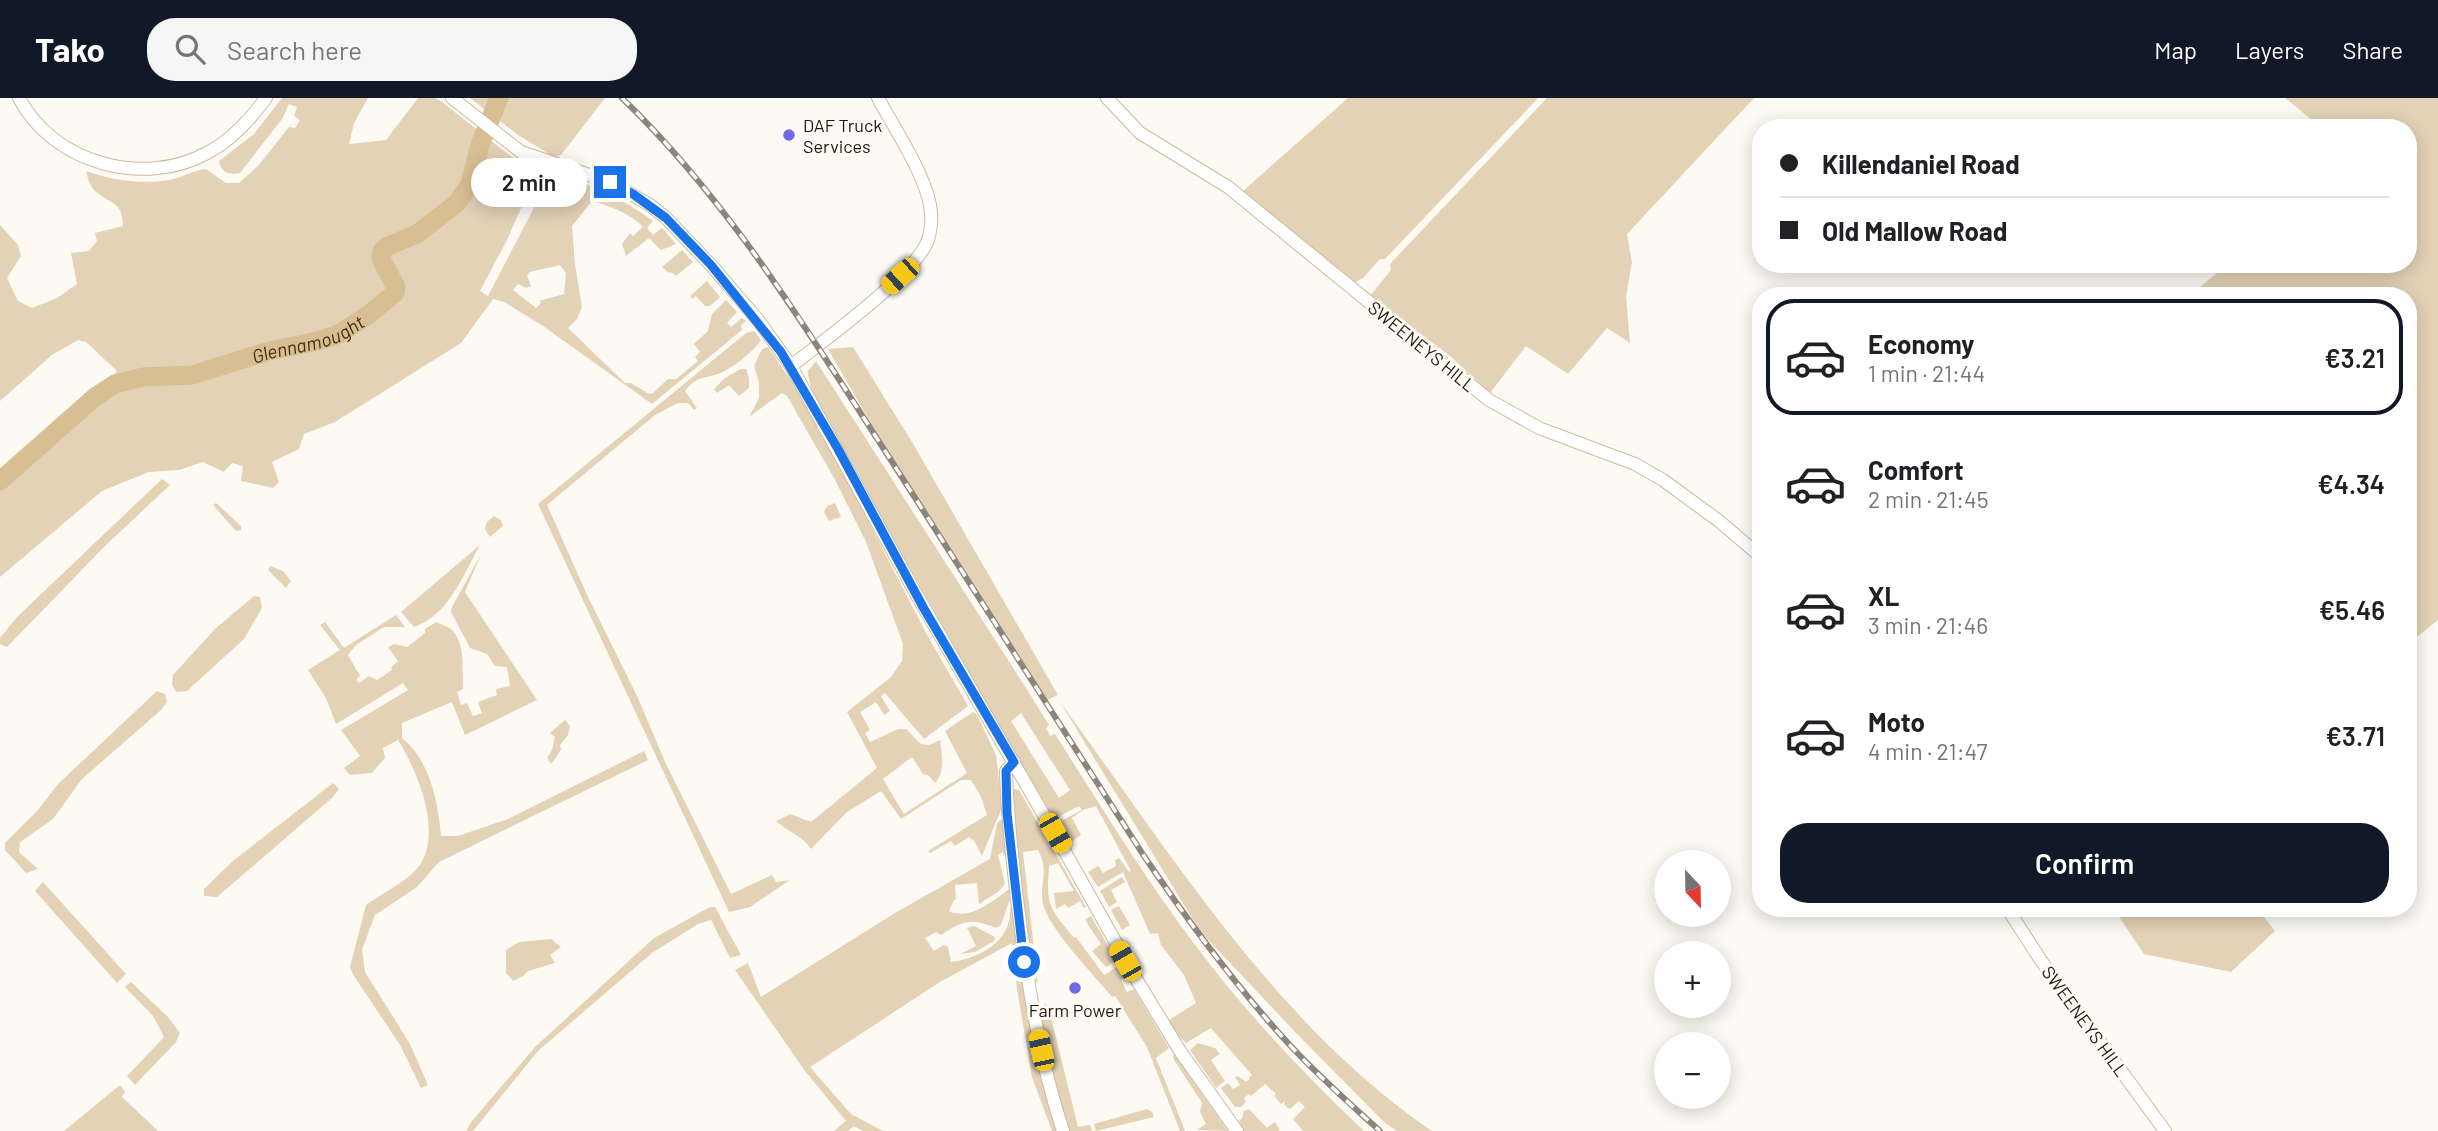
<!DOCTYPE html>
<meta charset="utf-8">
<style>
:root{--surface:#fff;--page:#f6f6f6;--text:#202124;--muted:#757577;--line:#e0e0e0;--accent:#111827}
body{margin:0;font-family:Barlow,sans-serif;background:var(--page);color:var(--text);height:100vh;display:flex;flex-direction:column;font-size:26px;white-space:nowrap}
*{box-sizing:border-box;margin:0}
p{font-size:23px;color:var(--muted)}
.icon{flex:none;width:38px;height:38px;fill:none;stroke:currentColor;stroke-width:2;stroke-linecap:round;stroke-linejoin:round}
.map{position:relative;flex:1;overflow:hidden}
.side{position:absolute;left:1752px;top:189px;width:665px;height:630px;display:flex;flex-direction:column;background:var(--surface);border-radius:28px;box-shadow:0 4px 18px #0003}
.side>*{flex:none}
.guide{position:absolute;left:1752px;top:21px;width:665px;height:154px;border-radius:28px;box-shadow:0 4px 18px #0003;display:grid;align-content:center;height:154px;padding:0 28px;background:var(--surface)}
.needle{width:46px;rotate:158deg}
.controls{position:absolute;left:1654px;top:752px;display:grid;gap:14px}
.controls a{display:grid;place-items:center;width:77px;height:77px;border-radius:50%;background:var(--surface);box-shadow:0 4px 18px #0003;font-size:35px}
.end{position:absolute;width:32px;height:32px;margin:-16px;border:9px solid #1a73e8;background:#fff;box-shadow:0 0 0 4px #fff}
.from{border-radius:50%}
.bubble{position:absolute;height:49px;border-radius:24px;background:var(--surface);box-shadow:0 4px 18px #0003;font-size:23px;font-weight:600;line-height:49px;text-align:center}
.car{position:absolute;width:21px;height:42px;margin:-21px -10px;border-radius:9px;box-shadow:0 0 5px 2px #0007;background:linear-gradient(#f5c518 24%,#345 0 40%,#f5c518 0 76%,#345 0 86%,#f5c518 0)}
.guide b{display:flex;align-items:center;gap:24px;height:66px;font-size:26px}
.guide b+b{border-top:2px solid var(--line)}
.guide i{width:18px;height:18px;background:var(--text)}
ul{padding:12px 0 0;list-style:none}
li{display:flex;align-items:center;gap:21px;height:116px;margin:0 14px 10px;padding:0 14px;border:4px solid transparent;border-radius:28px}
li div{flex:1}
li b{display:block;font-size:26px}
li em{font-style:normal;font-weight:600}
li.on{border-color:var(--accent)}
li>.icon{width:63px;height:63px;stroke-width:1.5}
.cta{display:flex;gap:14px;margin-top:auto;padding:14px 28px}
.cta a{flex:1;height:80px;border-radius:28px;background:var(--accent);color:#fff;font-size:28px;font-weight:600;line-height:80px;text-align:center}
header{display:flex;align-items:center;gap:42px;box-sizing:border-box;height:98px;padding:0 35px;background:var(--accent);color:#fff}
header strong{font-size:33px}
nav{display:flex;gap:38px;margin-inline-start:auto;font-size:24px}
.search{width:490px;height:63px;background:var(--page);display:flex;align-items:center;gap:18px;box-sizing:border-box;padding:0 24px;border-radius:28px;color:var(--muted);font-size:26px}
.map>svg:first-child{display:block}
.green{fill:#e3d2b6;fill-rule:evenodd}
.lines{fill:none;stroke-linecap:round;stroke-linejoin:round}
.river{stroke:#d8bf93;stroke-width:19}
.minor-casing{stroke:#cabb9f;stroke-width:14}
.minor{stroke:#fff;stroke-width:12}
.rail-casing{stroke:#8a867d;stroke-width:6}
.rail{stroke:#fdfaf4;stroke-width:3.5;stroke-dasharray:10;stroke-linecap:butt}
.route{stroke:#1a73e8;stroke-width:9}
.poi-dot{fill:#7169e3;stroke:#fdfaf4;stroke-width:2.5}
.labels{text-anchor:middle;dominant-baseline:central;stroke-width:6;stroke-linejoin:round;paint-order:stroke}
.poi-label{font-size:18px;fill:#1f190f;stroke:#fdfaf4;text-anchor:start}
.street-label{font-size:18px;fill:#1f190f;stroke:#fdfaf4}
.water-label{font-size:19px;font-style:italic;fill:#3f2d08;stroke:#fdfaf4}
</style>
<header>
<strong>Tako</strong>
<div class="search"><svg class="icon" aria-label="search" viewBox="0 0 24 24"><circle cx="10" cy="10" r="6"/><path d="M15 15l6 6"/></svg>Search here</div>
<nav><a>Map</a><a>Layers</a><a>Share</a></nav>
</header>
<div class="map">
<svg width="2438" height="1033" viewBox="0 0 2438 1033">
<rect width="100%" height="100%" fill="#fdfaf4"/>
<path class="green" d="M282 0H368L354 25 349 46 386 42 418 0H435L442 4 512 59 538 71 507 142 480 193 488 198 552 75C588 84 622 100 653 123L647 130 653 137 662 130 676 146 661 152 649 140 626 158 622 146 630 135 633 138 643 129C630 115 610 108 592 103L572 128 575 166 582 209 577 221 568 230 625 285H631L649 296 653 295 668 281H676L698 263 695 259 700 254 694 246 708 233 712 216 726 202 737 214 727 225 731 229 742 220 746 223 741 227 742 232 652 306 543 228 504 204 493 201 461 245 335 324 304 336 299 351 272 364 279 384 273 390 241 383 243 368 232 365 224 374 203 364 179 372 149 374 102 393 0 479V379L99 292 117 273 86 244 78 242 52 257 0 303V127L18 147 21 158 7 180 18 203 32 210 57 200 77 186 71 155 89 153 97 143 95 135 123 128C123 104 111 106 96 94 90 89 88 81 86 73 114 83 145 87 174 81 185 78 195 72 206 71L226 85H239L258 68 289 29 295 30 300 22 294 18 297 9 289 6 282 21 240 75C230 77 221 75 219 63L254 36ZM560 167 566 175 564 196 539 203 541 205 536 210 513 192 518 186 526 190 531 188 527 177 530 174Z
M470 0H605L561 57 554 59 518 37Z
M1348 0H1538L1385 161H1380L1363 180 1354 185 1243 93Z
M1547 0H1754L1627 136 1632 164 1626 199 1630 245 1607 230 1568 276 1526 248 1490 295 1450 258 1370 198 1391 172 1390 166Z
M2285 0H2438V522L2408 546V198H2189L2228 166H2408V30H2322Z
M682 152 693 164 676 178 671 174 669 175 662 169Z
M707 183 720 199 710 208H705L696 198 692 201 690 198Z
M754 233 761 242C754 253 731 272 718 276 702 281 697 278 685 293L697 310 694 312 688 305H678L655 317 547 407 588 499 638 600 665 664 731 796 772 777 776 784 790 782 750 809 729 814 538 406 746 235Z
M768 249 794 287 848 384 927 537 968 608 924 641 885 595 881 598 890 613 884 617 876 604 860 614 870 632 865 635 870 644 898 631H906L921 646 929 647 940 642C942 658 946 672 935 685L928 677 923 676 912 659 883 681 904 716 967 675 945 633 973 614 977 617 996 657 1002 709 982 758 974 743 969 739 955 748 951 743 930 755 928 753 987 717 981 699 971 682H961L901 721 881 693 847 714 811 751C803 738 788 734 776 723L790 716 811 724 877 670 847 614 891 579 902 563 903 546 866 444 834 380 787 298 782 295 749 319 759 300V284L754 268 762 251Z
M853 249 912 344 1058 597 1045 603 903 381 828 251Z
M816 263 1026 590 1049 627 1046 630 1050 638 1055 636C1101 708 1145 781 1196 848 1246 915 1303 975 1364 1033H1303L1293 1021 1305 1009 1299 1003 1290 1011 1284 1007 1285 1003 1281 1006 1274 998 1276 996 1265 986 1251 998 1249 996 1244 1000 1246 1004 1241 1009H1235L1221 990 1228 985 1233 991 1240 987 1235 979 1238 978 1246 984 1250 981 1249 979 1252 977 1211 930 1186 945 1177 936 1169 922 1196 905 1184 877 1161 847 1158 835 1150 836 1123 774 1098 789 1088 774 1098 768 1103 775 1116 768 1115 762 1119 760 1129 774 1131 773 1096 708 1083 712 1072 720 1081 737 1071 744 1059 724 1082 712 1079 708 1054 721C985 605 918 487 854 368 838 338 810 307 808 273ZM1021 615 1070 692 1059 700 1011 623Z
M741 271H746L749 280V290L739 298 729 287 717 295 714 291 725 280Z
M162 381 170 387 106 447 7 549 0 546V540L17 519Z
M216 405 241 428V432L236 433 213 407Z
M835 405 841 419 829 423 824 414 827 408Z
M494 418 501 422 503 428 490 439 485 431 487 424Z
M480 447C463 477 449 517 414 529L401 514Z
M481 456 465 494 537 602 465 637 452 604 402 625V640C430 662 438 704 441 738H458L508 721 644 653 648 662 439 764 417 789 375 817 362 852 365 874 410 946 428 987 421 990 400 947 354 878 350 869 366 807C381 796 402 786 415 773 446 740 418 674 398 642L383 650 385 660 372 675 350 677 344 670 360 658 341 632 408 592 403 585 336 626 326 600 308 572 340 552 320 527 325 524 344 550 396 517 405 529H384L356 547 348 557 360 578 356 582 359 585 369 578 377 582 392 572 391 570 398 563 388 549 394 546 407 549 425 535V531L436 524C440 526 447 528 451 531 466 544 462 574 463 591L457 594 461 607 467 605 473 618 482 615 478 604 497 597 496 591 510 588 507 569 495 568 487 556 470 550 451 514 452 509Z
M270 468 283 473 291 483 286 490 268 472Z
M254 498 260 499 262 510 244 541 187 593 176 594 172 587 173 577 215 531Z
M157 593 165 596 167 604 161 612 82 681 53 721 20 744 19 754 38 771 26 775 5 752V745L38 712 58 686Z
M1060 604C1170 754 1276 927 1432 1033H1397L1385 1025 1297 936 1200 833Z
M565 622 570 628 568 637 560 647 561 652 551 666 547 660 552 652 555 639 550 635Z
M333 685 339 691 332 700 217 799 204 798V791L234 762Z
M1014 691 1019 692 1086 809 1084 810 1080 803 1068 810 1065 806 1056 811 1054 795 1074 793 1058 765 1049 768C1046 808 1049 809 1074 840L1076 839 1104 877 1117 869 1114 864 1106 869 1092 853 1101 846 1085 822 1091 818 1126 879 1121 882 1127 894 1134 891 1169 950 1156 960 1185 1033H1180L1147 949 1115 898 1112 899C1095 878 1048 830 1043 806 1039 785 1050 773 1038 752L1023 754 1038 885 1032 880 1012 693Z
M1002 721 1006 755 1004 758 1003 754 998 757 1005 786 998 794 979 806 977 785 955 787 956 801 954 802 949 813C970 823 993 803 1009 791L1010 801 1001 827 996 830C970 820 964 822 941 837L936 834 925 840 934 853 944 847 948 849 951 864C980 860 1012 843 1010 810L1013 808C1019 885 1034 959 1057 1033H1052L1032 979 1017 891 1012 845 940 884 810 969 851 1016 883 1033H863L854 1028 848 1033H834L846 1023 805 973 735 872 748 865 761 899 895 815 990 761 997 725Z
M1122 779 1125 784 1111 792 1117 804 1109 809 1100 793Z
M43 784 126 876 117 885 35 793Z
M1119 808 1130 827 1122 832 1111 812Z
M710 809H715L741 857 730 860 711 822 698 826 652 855 538 953 473 1033H466L472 1023 535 949 654 840Z
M2113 810H2257L2275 833 2231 874 2144 856Z
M974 828 995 839 994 843 975 854 960 856 976 848 967 830Z
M551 841 561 849 550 857 555 865 528 873 523 878 513 883 506 875V852L519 844Z
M131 884 168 919 180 935 176 944 135 987 127 978 164 939 153 918 125 889Z
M1045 905 1049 911 1078 1029 1090 1027 1092 1033H1068L1059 1006 1040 922Z
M1198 945 1215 950 1220 956 1211 962 1225 983 1216 990 1190 952Z
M1174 956 1228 1033 1197 1032 1206 1026 1200 1014 1202 1005 1173 960Z
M120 987 125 994 122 999 158 1033H64Z
M1147 1011 1152 1014 1154 1019 1096 1033 1094 1026Z
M1249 1011 1267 1030 1275 1024 1280 1033H1244L1239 1023 1242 1020 1244 1013Z"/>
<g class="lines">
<path class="river" id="s1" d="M0 383 95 299 115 286 143 279 192 277 269 253 318 243 339 236 368 217 395 195 396 189 381 161 382 153 388 148 417 136 457 105 470 86 480 47 499 0"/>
<g class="minor-casing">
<path id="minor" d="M19 0C53 65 143 90 207 55 232 42 250 22 266 0
M452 0 521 54 610 84 650 107 666 120 711 167 758 222 791 268 914 492 1068 759 1135 879 1180 953 1237 1033
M1107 0 1140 35 1228 89 1489 302 1539 330 1635 366 1663 382 1719 423 1760 458
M791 268C822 244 916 176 928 142 930 136 932 123 931 116 930 83 894 30 878 0
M1014 664 1006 673C1007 716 1012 758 1017 801 1027 880 1038 957 1063 1033
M2007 810 2042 864 2165 1033"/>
</g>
<use href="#minor" class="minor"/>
<g class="rail-casing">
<path id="rail" d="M622 0C729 103 807 232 887 356 973 490 1058 624 1144 758 1188 823 1234 886 1287 944 1316 976 1348 1004 1380 1033"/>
</g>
<use href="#rail" class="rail"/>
</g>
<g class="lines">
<path class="route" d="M610 84 633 96 666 120 711 167 781 254 838 351 923 509 1014 664 1006 673 1007 715 1024 864"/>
</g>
<g class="poi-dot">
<circle cx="789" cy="37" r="7"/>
<circle cx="1075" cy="890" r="7"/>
</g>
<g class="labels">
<g class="poi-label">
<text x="803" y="27">DAF Truck<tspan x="803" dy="21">Services</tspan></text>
<text x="1075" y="912" text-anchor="middle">Farm Power</text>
</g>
<g class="street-label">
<text transform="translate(1422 248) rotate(39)">SWEENEYS HILL</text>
<text transform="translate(2085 923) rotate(54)">SWEENEYS HILL</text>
</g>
<g class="water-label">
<text stroke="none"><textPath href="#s1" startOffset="350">Glennamought</textPath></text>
</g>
</g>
</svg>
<div class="controls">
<a><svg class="needle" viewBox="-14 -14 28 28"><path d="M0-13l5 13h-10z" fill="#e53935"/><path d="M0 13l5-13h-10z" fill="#757577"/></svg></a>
<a>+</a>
<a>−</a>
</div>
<i class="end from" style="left:1024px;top:864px"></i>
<i class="end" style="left:610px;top:84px"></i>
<div class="bubble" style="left:471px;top:60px;width:116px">2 min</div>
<i class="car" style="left:900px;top:178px;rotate:228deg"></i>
<i class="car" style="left:1055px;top:735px;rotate:150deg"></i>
<i class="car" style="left:1125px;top:863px;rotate:330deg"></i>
<i class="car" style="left:1041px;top:952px;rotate:348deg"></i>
<div class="guide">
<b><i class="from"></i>Killendaniel Road</b>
<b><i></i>Old Mallow Road</b>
</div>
<section class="side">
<ul>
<li class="on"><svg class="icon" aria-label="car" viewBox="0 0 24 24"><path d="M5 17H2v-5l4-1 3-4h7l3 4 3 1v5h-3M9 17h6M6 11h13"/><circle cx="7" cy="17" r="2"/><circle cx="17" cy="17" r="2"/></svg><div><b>Economy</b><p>1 min · 21:44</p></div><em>€3.21</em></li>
<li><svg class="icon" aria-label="car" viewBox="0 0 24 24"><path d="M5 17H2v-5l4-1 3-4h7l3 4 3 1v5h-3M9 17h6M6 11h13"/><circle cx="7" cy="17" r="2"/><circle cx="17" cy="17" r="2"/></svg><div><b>Comfort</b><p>2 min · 21:45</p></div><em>€4.34</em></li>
<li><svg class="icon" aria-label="car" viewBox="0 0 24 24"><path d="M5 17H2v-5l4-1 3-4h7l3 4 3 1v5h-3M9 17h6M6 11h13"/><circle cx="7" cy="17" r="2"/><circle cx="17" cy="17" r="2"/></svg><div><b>XL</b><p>3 min · 21:46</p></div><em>€5.46</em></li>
<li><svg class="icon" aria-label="car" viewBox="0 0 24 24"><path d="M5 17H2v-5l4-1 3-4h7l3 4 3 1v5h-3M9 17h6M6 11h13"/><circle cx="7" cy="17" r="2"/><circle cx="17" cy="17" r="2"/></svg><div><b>Moto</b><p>4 min · 21:47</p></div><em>€3.71</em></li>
</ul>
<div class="cta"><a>Confirm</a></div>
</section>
</div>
